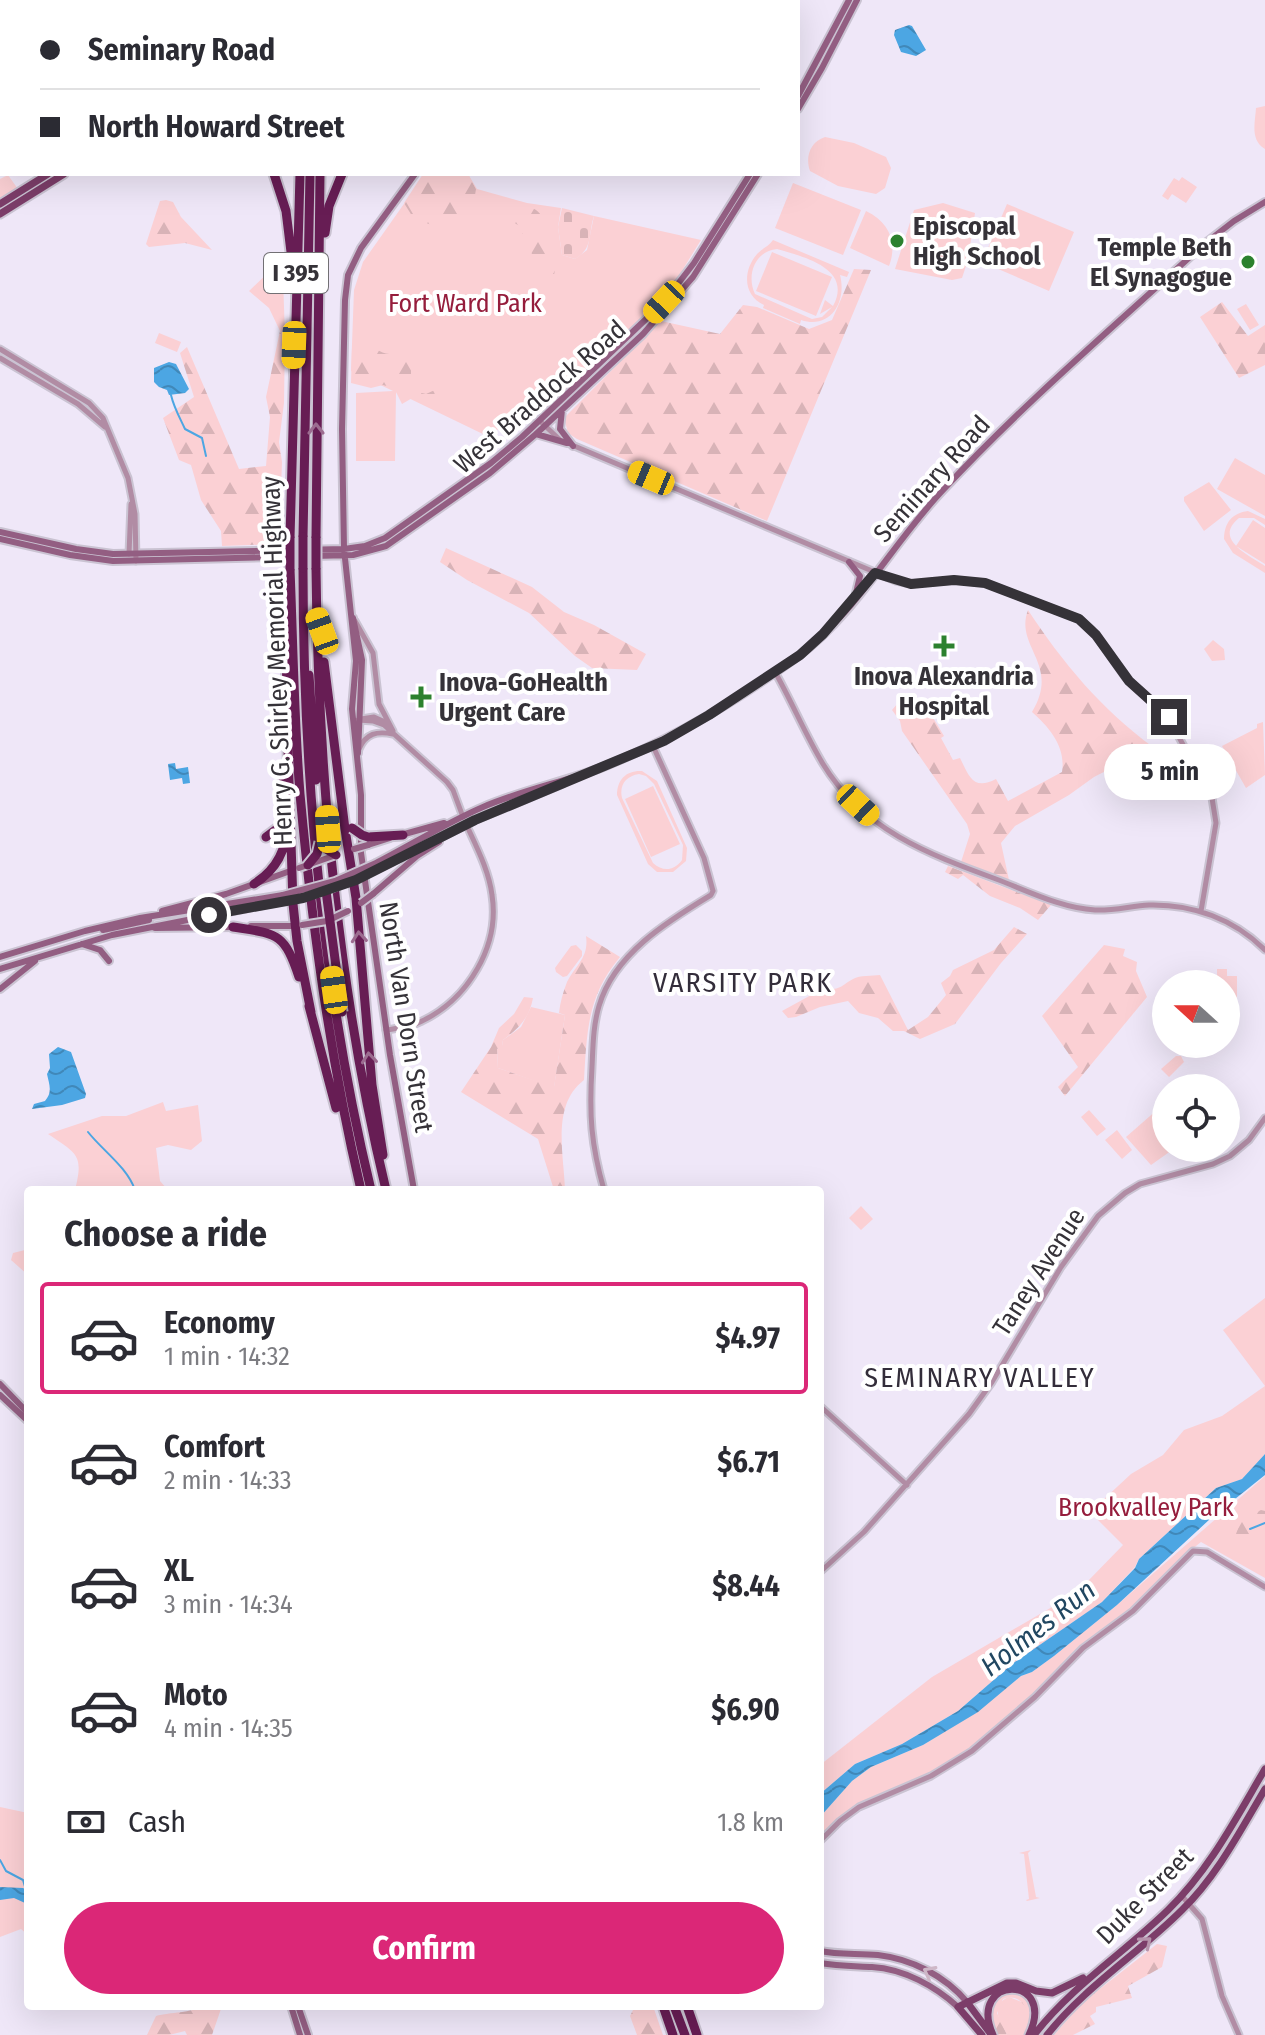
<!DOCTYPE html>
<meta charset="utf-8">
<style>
:root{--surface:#fff;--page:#f7f7f7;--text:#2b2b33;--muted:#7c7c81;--line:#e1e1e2;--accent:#db2777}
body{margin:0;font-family:"Fira Sans Condensed",sans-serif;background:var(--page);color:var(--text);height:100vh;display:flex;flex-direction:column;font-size:30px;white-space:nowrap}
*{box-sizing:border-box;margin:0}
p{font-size:26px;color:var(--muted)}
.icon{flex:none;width:44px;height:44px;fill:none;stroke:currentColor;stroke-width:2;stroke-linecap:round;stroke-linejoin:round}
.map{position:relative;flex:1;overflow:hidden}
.side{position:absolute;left:24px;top:1186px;width:800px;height:824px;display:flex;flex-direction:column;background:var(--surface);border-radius:8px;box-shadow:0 8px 32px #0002}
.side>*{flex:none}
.top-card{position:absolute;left:0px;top:0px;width:800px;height:176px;box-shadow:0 8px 32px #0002;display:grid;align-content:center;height:176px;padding:0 40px;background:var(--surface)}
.needle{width:52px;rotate:291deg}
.fabs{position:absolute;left:1152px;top:970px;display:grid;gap:16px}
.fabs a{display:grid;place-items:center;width:88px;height:88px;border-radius:50%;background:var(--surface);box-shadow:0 8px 32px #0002;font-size:40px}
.end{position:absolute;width:36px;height:36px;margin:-18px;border:10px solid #353238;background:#fff;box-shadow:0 0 0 4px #fff}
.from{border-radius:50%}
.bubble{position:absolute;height:56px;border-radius:28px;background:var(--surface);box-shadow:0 8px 32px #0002;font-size:26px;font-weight:700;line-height:56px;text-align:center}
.car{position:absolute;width:24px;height:48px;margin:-24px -12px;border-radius:10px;box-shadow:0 0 6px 2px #0007;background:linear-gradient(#f5c518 24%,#345 0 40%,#f5c518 0 76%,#345 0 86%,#f5c518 0)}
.top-card b{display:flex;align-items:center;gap:28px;height:76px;font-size:30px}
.top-card b+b{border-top:2px solid var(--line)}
.top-card i{width:20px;height:20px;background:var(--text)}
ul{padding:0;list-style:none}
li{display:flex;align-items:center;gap:24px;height:112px;margin:0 16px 12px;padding:0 24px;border:4px solid transparent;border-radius:8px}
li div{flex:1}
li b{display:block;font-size:30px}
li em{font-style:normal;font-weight:700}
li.active{border-color:var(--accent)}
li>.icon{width:72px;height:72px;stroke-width:1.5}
h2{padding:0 40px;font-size:36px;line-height:96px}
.pay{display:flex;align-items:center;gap:20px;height:88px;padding:0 40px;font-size:30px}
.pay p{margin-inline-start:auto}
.primary-button{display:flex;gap:16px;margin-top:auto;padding:16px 40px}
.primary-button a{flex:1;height:92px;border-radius:48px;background:var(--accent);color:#fff;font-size:32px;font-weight:700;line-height:92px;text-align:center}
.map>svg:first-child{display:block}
.green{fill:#fbd0d4;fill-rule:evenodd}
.forest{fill:url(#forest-firs)}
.cemetery{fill:url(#cemetery-stones)}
.water{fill:url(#water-waves)}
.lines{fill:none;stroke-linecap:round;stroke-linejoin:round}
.stream{stroke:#4ca6e3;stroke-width:2}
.tertiary-casing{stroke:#cac3d2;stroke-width:9}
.secondary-casing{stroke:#cac3d2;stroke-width:10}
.primary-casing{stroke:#cac3d2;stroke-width:11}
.motorway-casing{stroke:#cac3d2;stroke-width:13}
.tertiary{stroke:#b18ca4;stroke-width:5}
.secondary{stroke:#935e82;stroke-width:6}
.primary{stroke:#7c3d69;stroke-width:7}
.motorway{stroke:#671d54;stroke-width:9}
.secondary-bridge-casing{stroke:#cac3d2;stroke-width:10;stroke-linecap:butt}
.motorway-bridge-casing{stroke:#cac3d2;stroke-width:13;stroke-linecap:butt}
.secondary-bridge{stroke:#935e82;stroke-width:6}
.motorway-bridge{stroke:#671d54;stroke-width:9}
.oneway{stroke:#9c6c90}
.oneway2{stroke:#b794ac}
.oneway3{stroke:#ceb7c7}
.route{stroke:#353238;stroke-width:10}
.poi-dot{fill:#2c812e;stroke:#fff;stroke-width:3}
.labels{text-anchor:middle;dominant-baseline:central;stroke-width:8;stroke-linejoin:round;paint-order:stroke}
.shield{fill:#fff;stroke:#727074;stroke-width:2}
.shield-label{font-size:24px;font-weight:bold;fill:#353238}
.poi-label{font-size:26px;font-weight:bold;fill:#353238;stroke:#fff;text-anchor:start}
.park-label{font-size:26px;fill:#951d3c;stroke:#fff}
.street-label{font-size:26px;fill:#353238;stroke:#fff}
.neighbourhood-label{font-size:28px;letter-spacing:2px;fill:#332d3a;stroke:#fff}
.water-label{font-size:28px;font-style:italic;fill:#214761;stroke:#fff}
</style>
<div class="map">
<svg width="1265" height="2035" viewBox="0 0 1265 2035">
<defs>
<pattern id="forest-firs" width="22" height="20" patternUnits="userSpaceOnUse" patternTransform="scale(2)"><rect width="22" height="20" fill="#fbd0d4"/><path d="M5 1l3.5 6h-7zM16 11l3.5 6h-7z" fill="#d8b3b7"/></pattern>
<pattern id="cemetery-stones" width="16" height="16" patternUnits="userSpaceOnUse" patternTransform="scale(2)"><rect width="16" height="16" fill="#fbd0d4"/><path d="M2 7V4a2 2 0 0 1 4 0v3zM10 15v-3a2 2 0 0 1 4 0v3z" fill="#d8b3b7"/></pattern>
<pattern id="water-waves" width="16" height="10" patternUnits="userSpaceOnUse" patternTransform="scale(2)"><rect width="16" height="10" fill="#4ca6e3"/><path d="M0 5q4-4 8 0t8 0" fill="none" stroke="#4088b9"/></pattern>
</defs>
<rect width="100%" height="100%" fill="#efe7f8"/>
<path class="green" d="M1265 106V149C1250 140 1255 123 1256 108Z
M825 137 854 143 886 157 891 168 885 188 876 194 838 186 810 171C805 157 810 142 825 137Z
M425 174H468L477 189 527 203 561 208 558 227 562 255 575 259 587 250 594 216 701 240 675 282 639 321 539 414 534 412 520 416 487 436 396 392 395 461H356V393L393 391 351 371 354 290 363 262Z
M1182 177 1197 187 1186 203 1172 194 1168 200 1162 196 1174 178 1179 181Z
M793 183 861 210 843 255 775 228Z
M943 203 975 213 968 260 962 278 952 280 895 269 914 210Z
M1007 204 1074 232 1049 291 982 262Z
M866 211C889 222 898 242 889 266L850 248Z
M773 240 849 272 847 277 840 275C847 301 831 330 801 320L800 324 763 308 764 305C742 295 743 269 758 253 763 248 769 246 773 240ZM777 249C805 257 853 269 833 306L825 300 820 314 832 307 822 317 812 319 755 294C746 275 755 251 777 249Z
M772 252 832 277 816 316 756 291Z
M1246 304 1259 325 1250 330 1237 309Z
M159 333 181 342 177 352 155 343Z
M1235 458 1265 475V516L1217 489Z
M1209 482 1231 510 1204 531 1184 501V497Z
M1248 511 1265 519V525L1254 518H1239C1213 539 1248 555 1265 566V573L1233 553 1224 539C1224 523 1232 513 1248 511Z
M1253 520 1265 528V564L1236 546Z
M1213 640 1224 649 1225 660 1212 661 1204 649Z
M1263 722 1265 775 1246 788 1222 746 1257 728V724Z
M642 771 657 781 687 848 686 861 673 872H657L648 864 617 795C617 779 627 770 642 771ZM639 774 646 776 654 784 683 845 682 860C674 871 663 872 653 863L622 798C619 785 626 776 639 774Z
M653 786 680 844 651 857 625 799Z
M576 945 582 951V956L567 976 563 977 556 972 555 968 571 946Z
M1217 969H1227V976H1237V998H1227L1226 984H1217Z
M531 1007 565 1015 554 1088 498 1068 497 1049 502 1046 503 1040 521 1027Z
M1176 1056H1181L1184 1062 1169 1077 1161 1069Z
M163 1102 166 1111 198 1105 202 1141 191 1150 168 1145 156 1148 160 1181 168 1190H75C84 1154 77 1154 48 1134L102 1116H126Z
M1166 1102V1148H1175L1151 1165 1126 1137Z
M1089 1110 1106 1129 1097 1136 1081 1117Z
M1117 1130 1132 1150 1122 1159 1105 1140Z
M861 1206 873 1219 861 1230 849 1218Z
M28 1240V1275L11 1260 13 1253 25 1250Z
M1265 1298V1386L1223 1330Z
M1265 1386V1454L1242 1479 1216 1488 1139 1559 1135 1567 1102 1602 1012 1664 958 1711 902 1744 855 1764 820 1794V1765L932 1677 1052 1607 1087 1582 1123 1545 1090 1512 1131 1474 1163 1455 1184 1430 1222 1416Z
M1265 1476V1578L1201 1542 1181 1558 1132 1608 1073 1652 1034 1694 971 1747 927 1776 866 1801 847 1812 820 1836V1817L852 1781 871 1767 923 1745 978 1711 1021 1676 1032 1672 1054 1656 1117 1605Z
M0 1807 28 1813V1935L21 1929 0 1937Z
M1031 1850 1028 1853 1036 1897 1040 1898 1027 1901 1026 1900 1029 1899 1024 1854 1019 1853Z
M1009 1997 1024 2003 1029 2007V2013L1032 2015 1026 2035H1007C1000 2022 989 2005 1009 1997Z"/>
<path class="forest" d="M423 174H468L476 189 474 201 459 218 449 224 435 226 414 219 404 203Z
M8 175 18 189 0 200V179Z
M166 200 173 202 181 217 212 250 185 243 149 247 146 244 160 201Z
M512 201C519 204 530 206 536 210 552 222 558 257 554 275L550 277 542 275 529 248 520 243 524 229 507 218 502 208Z
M274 267 283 278 285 336 284 403 279 442 282 462 279 544 222 546 221 531 201 500 191 465 179 460 163 418 194 397 180 353 187 347 239 469 266 466 270 417 266 397 280 331 269 308 249 291Z
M854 269 871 270 767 521 577 439 568 433 564 418 661 321 720 334 743 305 757 307 809 329 832 320Z
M1222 302 1248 336 1265 325V365L1239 378 1200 317Z
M364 340C385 356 382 354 409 354 413 367 409 377 413 391L426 394 437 389 432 399 422 400 414 397 402 404 394 388 383 385 371 388 351 383 352 348Z
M446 548 532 587 564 612 594 625 646 654 637 670 592 668 575 656 529 613 467 580 440 562Z
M1028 610C1062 662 1102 710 1153 747L1094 777 1069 795 1015 826 1001 843 1009 880 961 862 970 834 967 824 902 731 900 721 892 710 898 703 909 706H926L944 736 941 738 953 760 960 758C969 776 973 791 996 779L1008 801 1062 772C1066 747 1050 728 1032 712 1061 664 1014 647 1028 610Z
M948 866 1051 905 1038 920 1020 908 990 896 963 875 958 879 945 872Z
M1014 927 1027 934 1001 963 955 1024 920 1039 904 1031H893L878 1018 859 1013 848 1001 820 1007 796 1017 788 1018 782 1011 813 994 815 996 822 994 824 989C842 990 840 986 853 979 860 975 872 976 880 975L908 1030 928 1017 946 995 941 983 950 976 953 970 994 950Z
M586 936 620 957C587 996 587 1032 584 1080 551 1105 564 1154 565 1190H554L538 1139 461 1092 491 1047 499 1028 514 1014 524 997 533 998C529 1019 519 1028 503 1040L502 1047 497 1049 498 1068 554 1087 565 1015 559 1013C560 1003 563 992 567 982 576 964 589 958 586 936Z
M1104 945 1125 949 1123 956 1137 962 1136 971 1147 997 1065 1096 1058 1087 1078 1067 1042 1016Z
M1261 1510 1265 1511V1537L1236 1534 1241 1520Z
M1157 1944 1167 1946 1162 1967 1128 1986 1132 1998 1096 2007V2012L1090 2016 1095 2024 1073 2035H1054L1082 2003Z
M1004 1992H1018L1029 2001 1032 2015C1024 2007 1020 1993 1003 1999L997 2013 1007 2035H998L991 2021V2006Z
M202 2006H222L212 2035H187L185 2031 169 2035H147L156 2016C170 2012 192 2013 202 2006Z
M635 2006H653L663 2035H637L630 2016Z"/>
<path class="cemetery" d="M562 208 594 216C588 233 594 248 575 259L562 255 558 227Z"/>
<path class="water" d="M909 25 912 26 926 50 916 56 901 52 894 35 895 30Z
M169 362 176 364 189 389 185 393 169 395 167 390 159 387 154 382V368Z
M175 763 176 769 188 767 190 783 183 784 182 778 170 780 168 764Z
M58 1047 71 1052 86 1094 85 1098 62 1105 32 1109 34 1104 45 1101C53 1092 49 1084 47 1074L50 1068 49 1054Z
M1265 1454V1475L1210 1519 1117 1605 1054 1656 1032 1672 1021 1676 978 1712 923 1745 871 1767 852 1781 820 1817V1794L855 1764 902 1744 958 1711 1012 1664 1102 1602 1135 1568 1139 1559 1216 1488 1242 1479Z
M0 1887 23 1888 28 1891V1909L25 1903 14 1898 0 1900Z"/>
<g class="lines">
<path class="stream" d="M171 395C174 408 180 418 185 429L202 438 206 456
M88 1132C103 1151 127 1167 135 1190
M1250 1529 1265 1523
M0 1860 6 1871 23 1880 26 1890"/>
<g class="tertiary-casing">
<path id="tertiary" d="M578 0 579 2
M0 349 89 403 103 418 128 478 135 514 136 561
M0 358 78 404 105 427
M540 421 559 439
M572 445 896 581 911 584 954 580 985 583 1079 619 1092 630 1125 677 1168 717 1212 798 1216 823 1201 911
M129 554 131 504
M355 621 373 653 379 704 393 731
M775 672C792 702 805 734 823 764 863 830 928 854 996 879 1028 891 1061 908 1095 910 1113 911 1131 906 1149 905 1193 904 1234 919 1265 950
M361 719 374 717 385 722
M358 720 373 721 384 725 447 782 453 790 463 817
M653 746 704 858 713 891
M359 749C366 733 377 731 393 734
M386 1030C399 1028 411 1027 422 1021 468 999 500 946 492 895 489 871 477 848 467 826
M604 1190C591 1144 589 1115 592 1067 593 1047 593 1026 599 1006 614 954 668 921 711 895L713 891
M820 1406 907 1485
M820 1572 864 1532 969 1414 992 1382 1061 1267 1098 1216 1125 1193 1140 1184 1213 1164 1230 1156 1249 1140 1265 1118
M820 1841 840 1821 859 1807 931 1776 972 1751 1035 1697 1083 1648 1133 1611 1193 1551 1207 1552 1265 1587
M1181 1895 1202 1919 1222 1996 1239 2035"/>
</g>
<g class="secondary-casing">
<path id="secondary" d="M450 2 452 0
M798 96 849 0
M798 109 822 68 857 0
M562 410 560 429 573 446
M536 434 567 443
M0 532 76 549 113 554 344 549 365 546 385 538 491 463 522 437 664 302 694 263 750 174
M0 539 70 555 113 561 353 555 386 546 490 473 536 434 643 334 693 277 758 174
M849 562 860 576 856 593
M353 618 362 660 358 753
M401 835 444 823
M368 845 390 838
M376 863C411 845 446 823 483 807 522 790 564 782 603 767 672 739 737 701 797 657 857 613 893 542 944 489 1025 402 1116 325 1203 245L1234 221 1265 202
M377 869 475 820 562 784
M373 894 417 856 439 842
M162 911 226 894 293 870
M251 926H296
M155 928 236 927
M103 930 149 920
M82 944 100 950 109 961
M0 957 85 931 140 918 283 895
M0 969 112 935 283 901
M0 989 35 961
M414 1190 390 1055 361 853V795L352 709 356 661 344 549 342 429 345 300 348 275 361 248 415 174
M0 1384 28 1413
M0 1395 28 1421
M820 1951C839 1955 858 1953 878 1955 912 1959 945 1976 967 2002
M820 1963C837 1966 854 1966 872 1967 904 1969 935 1986 958 2007
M291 2006 300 2035
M298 2006 308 2035"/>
</g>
<g class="primary-casing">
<path id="primary" d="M0 204 48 174
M0 214 64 174
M967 2002 990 2033
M982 2035 958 2007 1007 1983H1016L1036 1991 1052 1993 1083 1978
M993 2035C966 1975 1058 1973 1029 2035
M1034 2035C1072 1986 1124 1953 1168 1910 1210 1869 1236 1818 1265 1769
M1047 2035C1086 1986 1138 1954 1182 1910 1217 1876 1240 1831 1265 1789"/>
</g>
<g class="motorway-casing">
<path id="motorway" d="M337 0V2
M262 2 263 0
M294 2V0
M306 2V0
M314 2V0
M326 2V0
M367 2V0
M274 174 286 211 292 260
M325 233 329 206 342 174
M303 537 310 174
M290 538 300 174
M316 538 320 174
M303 568C303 777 322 987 371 1190
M316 568C318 778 337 986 386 1190
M290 569C293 644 294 719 300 794 312 927 330 1059 361 1190
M286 613 287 719 293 904 297 941 311 1012
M324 662 345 829 356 898 372 1085 383 1155
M309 675 316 780
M266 837 282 825 283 781 286 772
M368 837 403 835
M254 884C276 870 287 851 287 824
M233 927C277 934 284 932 299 977
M309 1006 336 1108
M663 2006 673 2035
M674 2006 685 2035
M687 2006 697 2035"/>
</g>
<use href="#tertiary" class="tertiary"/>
<use href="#secondary" class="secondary"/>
<use href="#primary" class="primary"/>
<use href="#motorway" class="motorway"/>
<g class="secondary-bridge-casing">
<path id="secondary-bridge" d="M354 849 368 845
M299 868 336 855
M283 895 335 881 376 863
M283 901 326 891 377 869
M361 903 373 894
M302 925 327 921 348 911"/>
</g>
<g class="motorway-bridge-casing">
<path id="motorway-bridge" d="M303 537V568
M316 538V568
M290 569V538
M352 828 362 835 368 837
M320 842 326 849 336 855
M308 865 317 854 320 842
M326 891 342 1012"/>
</g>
<use href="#secondary-bridge" class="secondary-bridge"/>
<use href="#motorway-bridge" class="motorway-bridge"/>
</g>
<defs><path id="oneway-chevron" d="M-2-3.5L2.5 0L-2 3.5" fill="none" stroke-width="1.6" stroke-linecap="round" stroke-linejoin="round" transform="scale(2)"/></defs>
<g class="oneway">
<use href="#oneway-chevron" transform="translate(316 429) rotate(-90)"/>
<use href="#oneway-chevron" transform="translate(359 937) rotate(-95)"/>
<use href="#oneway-chevron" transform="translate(369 1058) rotate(-96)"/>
</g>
<use class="oneway2" href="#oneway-chevron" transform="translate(1146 1942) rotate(-40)"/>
<use class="oneway3" href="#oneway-chevron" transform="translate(929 1972) rotate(-152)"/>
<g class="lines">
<path class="route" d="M209 915 303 898 356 880 475 820 664 741 709 715 800 655 823 634 875 573 911 584 954 580 985 583 1079 619 1096 635 1129 681 1169 717"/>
</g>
<g class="poi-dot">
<circle cx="897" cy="241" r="8"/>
<circle cx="1248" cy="262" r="8"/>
<path d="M940 634h8v8h8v8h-8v8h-8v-8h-8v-8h8z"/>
<path d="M417 685h8v8h8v8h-8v8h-8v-8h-8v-8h8z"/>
</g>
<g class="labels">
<rect class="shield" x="264" y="253" width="64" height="40" rx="6"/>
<g class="shield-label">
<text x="296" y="273">I 395</text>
</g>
<g class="poi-label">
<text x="913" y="226">Episcopal<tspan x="913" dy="30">High School</tspan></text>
<text x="1232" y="247" text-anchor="end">Temple Beth<tspan x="1232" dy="30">El Synagogue</tspan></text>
<text x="944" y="676" text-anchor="middle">Inova Alexandria<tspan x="944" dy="30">Hospital</tspan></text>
<text x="439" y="682">Inova-GoHealth<tspan x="439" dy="30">Urgent Care</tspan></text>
</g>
<g class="park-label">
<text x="465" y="303">Fort Ward Park</text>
<text x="1146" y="1507">Brookvalley Park</text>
</g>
<g class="street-label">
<text transform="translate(540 397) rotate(-41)">West Braddock Road</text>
<text transform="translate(932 479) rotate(-48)">Seminary Road</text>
<text transform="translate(277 661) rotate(-92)">Henry G. Shirley Memorial Highway</text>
<text transform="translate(406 1017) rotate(81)">North Van Dorn Street</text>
<text transform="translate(1039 1272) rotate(-57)">Taney Avenue</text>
<text transform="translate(1145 1896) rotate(-45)">Duke Street</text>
</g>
<g class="neighbourhood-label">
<text x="743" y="982">VARSITY PARK</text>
<text x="980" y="1377">SEMINARY VALLEY</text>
</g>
<g class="water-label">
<text transform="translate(1038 1628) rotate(-38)">Holmes Run</text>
</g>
</g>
</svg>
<div class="fabs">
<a><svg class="needle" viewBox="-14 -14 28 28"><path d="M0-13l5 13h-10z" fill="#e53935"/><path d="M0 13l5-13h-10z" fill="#7c7c81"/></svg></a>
<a><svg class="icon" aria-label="locate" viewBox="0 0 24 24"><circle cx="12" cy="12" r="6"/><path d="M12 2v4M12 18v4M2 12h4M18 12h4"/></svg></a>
</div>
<i class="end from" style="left:209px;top:915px"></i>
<i class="end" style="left:1169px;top:717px"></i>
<div class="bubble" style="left:1104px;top:744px;width:132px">5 min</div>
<i class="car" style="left:664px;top:302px;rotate:223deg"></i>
<i class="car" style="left:294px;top:345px;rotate:182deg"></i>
<i class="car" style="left:651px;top:478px;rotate:293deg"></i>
<i class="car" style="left:322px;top:631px;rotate:340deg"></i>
<i class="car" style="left:858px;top:805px;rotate:133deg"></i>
<i class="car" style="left:328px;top:829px;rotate:356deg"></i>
<i class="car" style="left:334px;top:990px;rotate:352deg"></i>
<div class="top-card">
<b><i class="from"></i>Seminary Road</b>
<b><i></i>North Howard Street</b>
</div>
<section class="side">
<h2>Choose a ride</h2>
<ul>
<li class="active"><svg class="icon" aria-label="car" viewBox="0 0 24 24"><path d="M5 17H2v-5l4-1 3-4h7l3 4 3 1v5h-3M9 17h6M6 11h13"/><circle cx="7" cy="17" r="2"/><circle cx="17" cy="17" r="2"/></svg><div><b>Economy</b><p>1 min · 14:32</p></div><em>$4.97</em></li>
<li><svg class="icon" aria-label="car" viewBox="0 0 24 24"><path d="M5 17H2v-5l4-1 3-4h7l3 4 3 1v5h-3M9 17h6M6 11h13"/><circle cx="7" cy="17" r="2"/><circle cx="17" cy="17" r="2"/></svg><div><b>Comfort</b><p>2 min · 14:33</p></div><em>$6.71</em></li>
<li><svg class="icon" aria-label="car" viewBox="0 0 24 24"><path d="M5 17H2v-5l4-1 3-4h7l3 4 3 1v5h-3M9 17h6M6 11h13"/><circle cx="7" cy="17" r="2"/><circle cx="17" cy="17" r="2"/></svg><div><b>XL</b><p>3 min · 14:34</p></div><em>$8.44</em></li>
<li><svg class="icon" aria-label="car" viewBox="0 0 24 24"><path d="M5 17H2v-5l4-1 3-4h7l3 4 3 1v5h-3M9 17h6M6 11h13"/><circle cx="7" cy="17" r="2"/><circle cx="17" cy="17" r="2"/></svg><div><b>Moto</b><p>4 min · 14:35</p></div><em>$6.90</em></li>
</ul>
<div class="pay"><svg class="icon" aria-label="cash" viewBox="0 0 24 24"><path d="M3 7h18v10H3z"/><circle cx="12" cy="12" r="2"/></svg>Cash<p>1.8 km</p></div>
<div class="primary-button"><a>Confirm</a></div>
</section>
</div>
